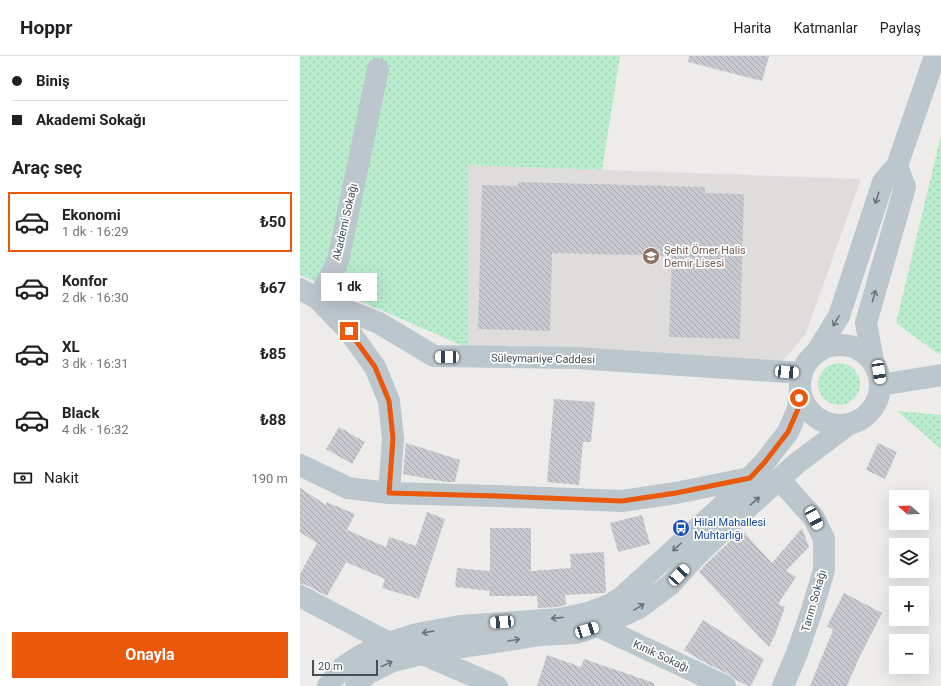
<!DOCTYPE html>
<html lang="tr">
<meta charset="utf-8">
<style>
:root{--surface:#fff;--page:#f6f6f6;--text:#202124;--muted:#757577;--line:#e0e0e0;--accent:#ea580c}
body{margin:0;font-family:Roboto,sans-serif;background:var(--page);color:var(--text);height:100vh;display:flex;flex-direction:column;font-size:15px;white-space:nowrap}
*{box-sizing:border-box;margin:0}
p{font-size:13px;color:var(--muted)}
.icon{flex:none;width:22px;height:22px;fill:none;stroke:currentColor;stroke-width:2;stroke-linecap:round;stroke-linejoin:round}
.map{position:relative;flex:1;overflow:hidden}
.sheet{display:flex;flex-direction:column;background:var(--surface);width:300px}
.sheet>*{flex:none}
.guide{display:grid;align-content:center;height:88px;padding:0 12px;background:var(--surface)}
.needle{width:26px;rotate:289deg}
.buttons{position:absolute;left:589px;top:434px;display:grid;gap:8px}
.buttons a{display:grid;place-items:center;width:40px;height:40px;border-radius:0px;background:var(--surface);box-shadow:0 4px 16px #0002;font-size:20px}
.scale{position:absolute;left:12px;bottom:10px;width:66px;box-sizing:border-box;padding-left:4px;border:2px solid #444f57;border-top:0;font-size:11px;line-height:14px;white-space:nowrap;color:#444f57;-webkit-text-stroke:3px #fff;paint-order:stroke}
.end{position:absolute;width:18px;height:18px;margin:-9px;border:5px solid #ea580c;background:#fff;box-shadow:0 0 0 2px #fff}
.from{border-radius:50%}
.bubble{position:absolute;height:28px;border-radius:0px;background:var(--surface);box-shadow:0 4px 16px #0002;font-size:13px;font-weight:700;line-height:28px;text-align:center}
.car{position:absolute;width:12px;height:24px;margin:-12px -6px;border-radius:5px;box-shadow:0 0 3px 1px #0007;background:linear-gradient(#fff 24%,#345 0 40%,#fff 0 76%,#345 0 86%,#fff 0)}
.guide b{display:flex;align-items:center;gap:14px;height:38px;font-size:15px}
.guide b+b{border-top:1px solid var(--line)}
.guide i{width:10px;height:10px;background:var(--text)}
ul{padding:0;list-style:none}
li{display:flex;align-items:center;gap:12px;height:60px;margin:0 8px 6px;padding:0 4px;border:2px solid transparent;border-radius:0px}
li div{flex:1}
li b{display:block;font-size:15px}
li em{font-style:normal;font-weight:700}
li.on{border-color:var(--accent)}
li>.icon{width:36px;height:36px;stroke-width:1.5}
h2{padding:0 12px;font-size:18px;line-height:48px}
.pay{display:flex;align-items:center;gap:10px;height:44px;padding:0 12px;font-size:15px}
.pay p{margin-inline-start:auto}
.action{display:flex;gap:8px;margin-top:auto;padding:8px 12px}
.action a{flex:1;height:46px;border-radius:0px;background:var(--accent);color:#fff;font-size:16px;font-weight:700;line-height:46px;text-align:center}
header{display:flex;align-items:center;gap:24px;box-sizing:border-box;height:56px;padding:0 20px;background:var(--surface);border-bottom:1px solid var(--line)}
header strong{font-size:19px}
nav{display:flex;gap:22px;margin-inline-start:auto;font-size:14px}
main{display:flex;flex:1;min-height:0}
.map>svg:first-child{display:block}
.education{fill:#dfdcdc}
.grass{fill:url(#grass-dots)}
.building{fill:url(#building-back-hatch)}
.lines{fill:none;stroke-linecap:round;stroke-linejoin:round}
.minor{stroke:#bcc6cd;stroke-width:22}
.tertiary{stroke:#bcc6cd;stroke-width:22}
.oneway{stroke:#68737a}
.route{stroke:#ea580c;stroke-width:5}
.labels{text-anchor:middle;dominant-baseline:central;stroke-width:3.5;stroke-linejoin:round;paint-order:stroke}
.street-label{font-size:11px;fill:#444f57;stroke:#fff}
.education-label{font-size:11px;fill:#785e54;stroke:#fff;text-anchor:start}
.transit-label{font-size:11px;fill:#164399;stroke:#fff;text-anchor:start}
</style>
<header>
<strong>Hoppr</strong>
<nav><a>Harita</a><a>Katmanlar</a><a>Paylaş</a></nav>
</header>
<main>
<section class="sheet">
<div class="guide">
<b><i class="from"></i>Biniş</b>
<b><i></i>Akademi Sokağı</b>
</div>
<h2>Araç seç</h2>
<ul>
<li class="on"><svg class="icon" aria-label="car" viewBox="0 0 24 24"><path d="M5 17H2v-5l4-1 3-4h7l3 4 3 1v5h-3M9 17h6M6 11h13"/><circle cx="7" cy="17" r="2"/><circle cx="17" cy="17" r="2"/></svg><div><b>Ekonomi</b><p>1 dk · 16:29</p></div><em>₺50</em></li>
<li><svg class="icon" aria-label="car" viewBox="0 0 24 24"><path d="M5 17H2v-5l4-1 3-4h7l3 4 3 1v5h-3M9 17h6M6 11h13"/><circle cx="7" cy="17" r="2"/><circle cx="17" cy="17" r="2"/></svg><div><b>Konfor</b><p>2 dk · 16:30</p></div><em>₺67</em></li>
<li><svg class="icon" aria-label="car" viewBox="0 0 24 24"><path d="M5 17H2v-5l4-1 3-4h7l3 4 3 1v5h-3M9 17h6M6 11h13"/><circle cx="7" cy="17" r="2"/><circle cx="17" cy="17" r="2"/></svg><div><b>XL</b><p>3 dk · 16:31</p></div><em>₺85</em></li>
<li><svg class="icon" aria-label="car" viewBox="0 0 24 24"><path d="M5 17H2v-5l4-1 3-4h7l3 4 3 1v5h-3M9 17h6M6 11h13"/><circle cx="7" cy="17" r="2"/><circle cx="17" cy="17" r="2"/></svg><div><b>Black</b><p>4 dk · 16:32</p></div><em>₺88</em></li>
</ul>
<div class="pay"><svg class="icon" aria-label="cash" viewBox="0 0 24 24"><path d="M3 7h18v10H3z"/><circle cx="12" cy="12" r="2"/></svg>Nakit<p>190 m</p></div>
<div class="action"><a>Onayla</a></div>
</section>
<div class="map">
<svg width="641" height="630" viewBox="0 0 641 630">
<defs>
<pattern id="grass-dots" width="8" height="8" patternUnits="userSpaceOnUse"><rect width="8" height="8" fill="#b9ebcd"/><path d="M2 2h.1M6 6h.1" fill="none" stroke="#a0cbb2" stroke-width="1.8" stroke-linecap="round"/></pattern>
<pattern id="building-back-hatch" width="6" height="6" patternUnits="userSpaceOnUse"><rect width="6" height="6" fill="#c8cad0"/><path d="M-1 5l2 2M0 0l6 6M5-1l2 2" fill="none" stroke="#a4a6ac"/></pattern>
</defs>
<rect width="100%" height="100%" fill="#eeebeb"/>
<path class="education" d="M168 109 561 123 506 277 482 306 168 292Z"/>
<path class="grass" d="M0 0H320L302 114 168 109V292L0 219Z
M641 79V298L637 297 596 267Z
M518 328a21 21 0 1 1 42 0a21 21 0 1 1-42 0Z
M597 355 641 359V393Z"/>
<path class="building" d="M389 0H469L462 25 388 6Z
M218 126 405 131V137L444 138 440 283 369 281 372 200 252 197 250 275 178 273 182 129 218 130Z
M254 343 295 346 291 386H283L279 429 247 426Z
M39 371 65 386 52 408 26 393Z
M106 387 160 404 155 426H146L103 418Z
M578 387 597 396 585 423 566 414Z
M0 432 26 449 27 446 55 458 47 474 86 491 89 481 116 490 127 456 145 463 119 543 82 532 85 523 46 506 27 540 6 529 0 528V518L17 487 0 476Z
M342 459 350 488 318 496 310 467Z
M190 472H231V515L271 512 270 498 304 496 306 536 304 537 265 539 266 549 257 551 238 552 237 540H189L190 535 155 531 157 512 190 515Z
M502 472 509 491 486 515 496 521 478 548 485 551 475 579 469 591 399 516 406 508 442 474 472 507Z
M544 537 582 557 559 602 547 630H510L533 574 527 570Z
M403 564 464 603 451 630H448L436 624 430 619 400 604 384 594Z
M247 599 281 611 284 603 354 627V630H237Z"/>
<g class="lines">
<path class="minor" d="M78 13 38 205 18 243 49 275 75 311 89 345 93 382 89 437
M0 233 18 243 79 267 134 300 276 302 502 317
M516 297 539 260 583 126 597 110 635 0
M573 305 566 267 605 131 597 110
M0 409 48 432 89 437 196 440 322 445 376 437 450 422
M479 423 514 462 524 483V514L512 554 497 597 483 630
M0 540 89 587
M298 570 425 630
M122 598 197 630"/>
<path class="tertiary" d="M500 329a40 40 0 1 1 80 0a40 40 0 1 1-80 0Z
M580 329 641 319
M28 630 42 612 60 600 81 589 117 578 160 570 259 563 288 557 309 549 322 541 419 453 464 407 488 376 498 353 500 331
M56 630 67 618 93 605 130 596 241 579 276 577 304 568 339 552 370 529 397 499 435 463 496 408 549 368"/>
</g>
<defs><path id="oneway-shaft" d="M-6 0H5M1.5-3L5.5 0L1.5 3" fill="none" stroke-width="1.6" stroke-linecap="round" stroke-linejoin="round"/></defs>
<g class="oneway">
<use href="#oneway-shaft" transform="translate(577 142) rotate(108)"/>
<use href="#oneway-shaft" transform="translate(574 240) rotate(-74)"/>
<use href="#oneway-shaft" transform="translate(536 265) rotate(120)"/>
<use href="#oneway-shaft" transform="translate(455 445) rotate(-41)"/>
<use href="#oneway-shaft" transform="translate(377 491) rotate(138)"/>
<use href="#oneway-shaft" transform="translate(339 551) rotate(-31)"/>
<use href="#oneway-shaft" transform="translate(257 562) rotate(174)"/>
<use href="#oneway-shaft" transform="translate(128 576) rotate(170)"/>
<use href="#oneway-shaft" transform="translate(214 584) rotate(-9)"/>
<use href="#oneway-shaft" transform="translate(87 608) rotate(-25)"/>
</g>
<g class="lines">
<path class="route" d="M49 275 75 311 89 345 93 382 89 437 196 440 322 445 376 437 450 422 464 407 488 376 498 353 499 342"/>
</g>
<defs>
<g id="school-disc" transform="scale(0.9)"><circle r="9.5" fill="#8d6e63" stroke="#fff"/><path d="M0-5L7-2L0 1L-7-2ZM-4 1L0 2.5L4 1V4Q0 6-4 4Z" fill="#fff"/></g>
<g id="bus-disc" transform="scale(0.9)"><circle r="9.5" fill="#1a4fb4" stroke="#fff"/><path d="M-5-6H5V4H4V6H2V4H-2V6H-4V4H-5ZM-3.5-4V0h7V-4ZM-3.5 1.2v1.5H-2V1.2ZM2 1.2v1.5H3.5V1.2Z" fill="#fff"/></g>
</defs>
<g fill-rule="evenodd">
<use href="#school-disc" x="351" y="200"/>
<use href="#bus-disc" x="381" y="472"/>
</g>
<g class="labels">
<g class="street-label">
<text transform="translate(45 166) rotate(-77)">Akademi Sokağı</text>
<text transform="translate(243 303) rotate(1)">Süleymaniye Caddesi</text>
<text transform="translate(514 545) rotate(-74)">Tarım Sokağı</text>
<text transform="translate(361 600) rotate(25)">Kınık Sokağı</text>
</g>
<g class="education-label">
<text x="364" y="194">Şehit Ömer Halis<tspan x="364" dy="13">Demir Lisesi</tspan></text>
</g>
<g class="transit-label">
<text x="394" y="466">Hilal Mahallesi<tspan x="394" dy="13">Muhtarlığı</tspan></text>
</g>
</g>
</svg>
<div class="buttons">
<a><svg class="needle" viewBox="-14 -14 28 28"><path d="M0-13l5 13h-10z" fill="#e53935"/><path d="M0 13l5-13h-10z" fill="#757577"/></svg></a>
<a><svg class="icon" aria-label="layers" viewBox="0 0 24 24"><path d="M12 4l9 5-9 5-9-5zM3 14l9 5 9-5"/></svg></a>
<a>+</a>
<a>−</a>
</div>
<div class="scale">20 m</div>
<i class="end from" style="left:499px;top:342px"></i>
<i class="end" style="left:49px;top:275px"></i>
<div class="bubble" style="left:21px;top:217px;width:56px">1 dk</div>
<i class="car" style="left:147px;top:301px;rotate:271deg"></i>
<i class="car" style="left:487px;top:316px;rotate:94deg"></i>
<i class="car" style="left:579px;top:316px;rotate:171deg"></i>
<i class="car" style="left:514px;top:462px;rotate:153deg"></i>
<i class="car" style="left:379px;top:519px;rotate:43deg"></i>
<i class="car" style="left:202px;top:566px;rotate:266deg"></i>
<i class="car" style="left:287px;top:574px;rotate:72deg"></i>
</div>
</main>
